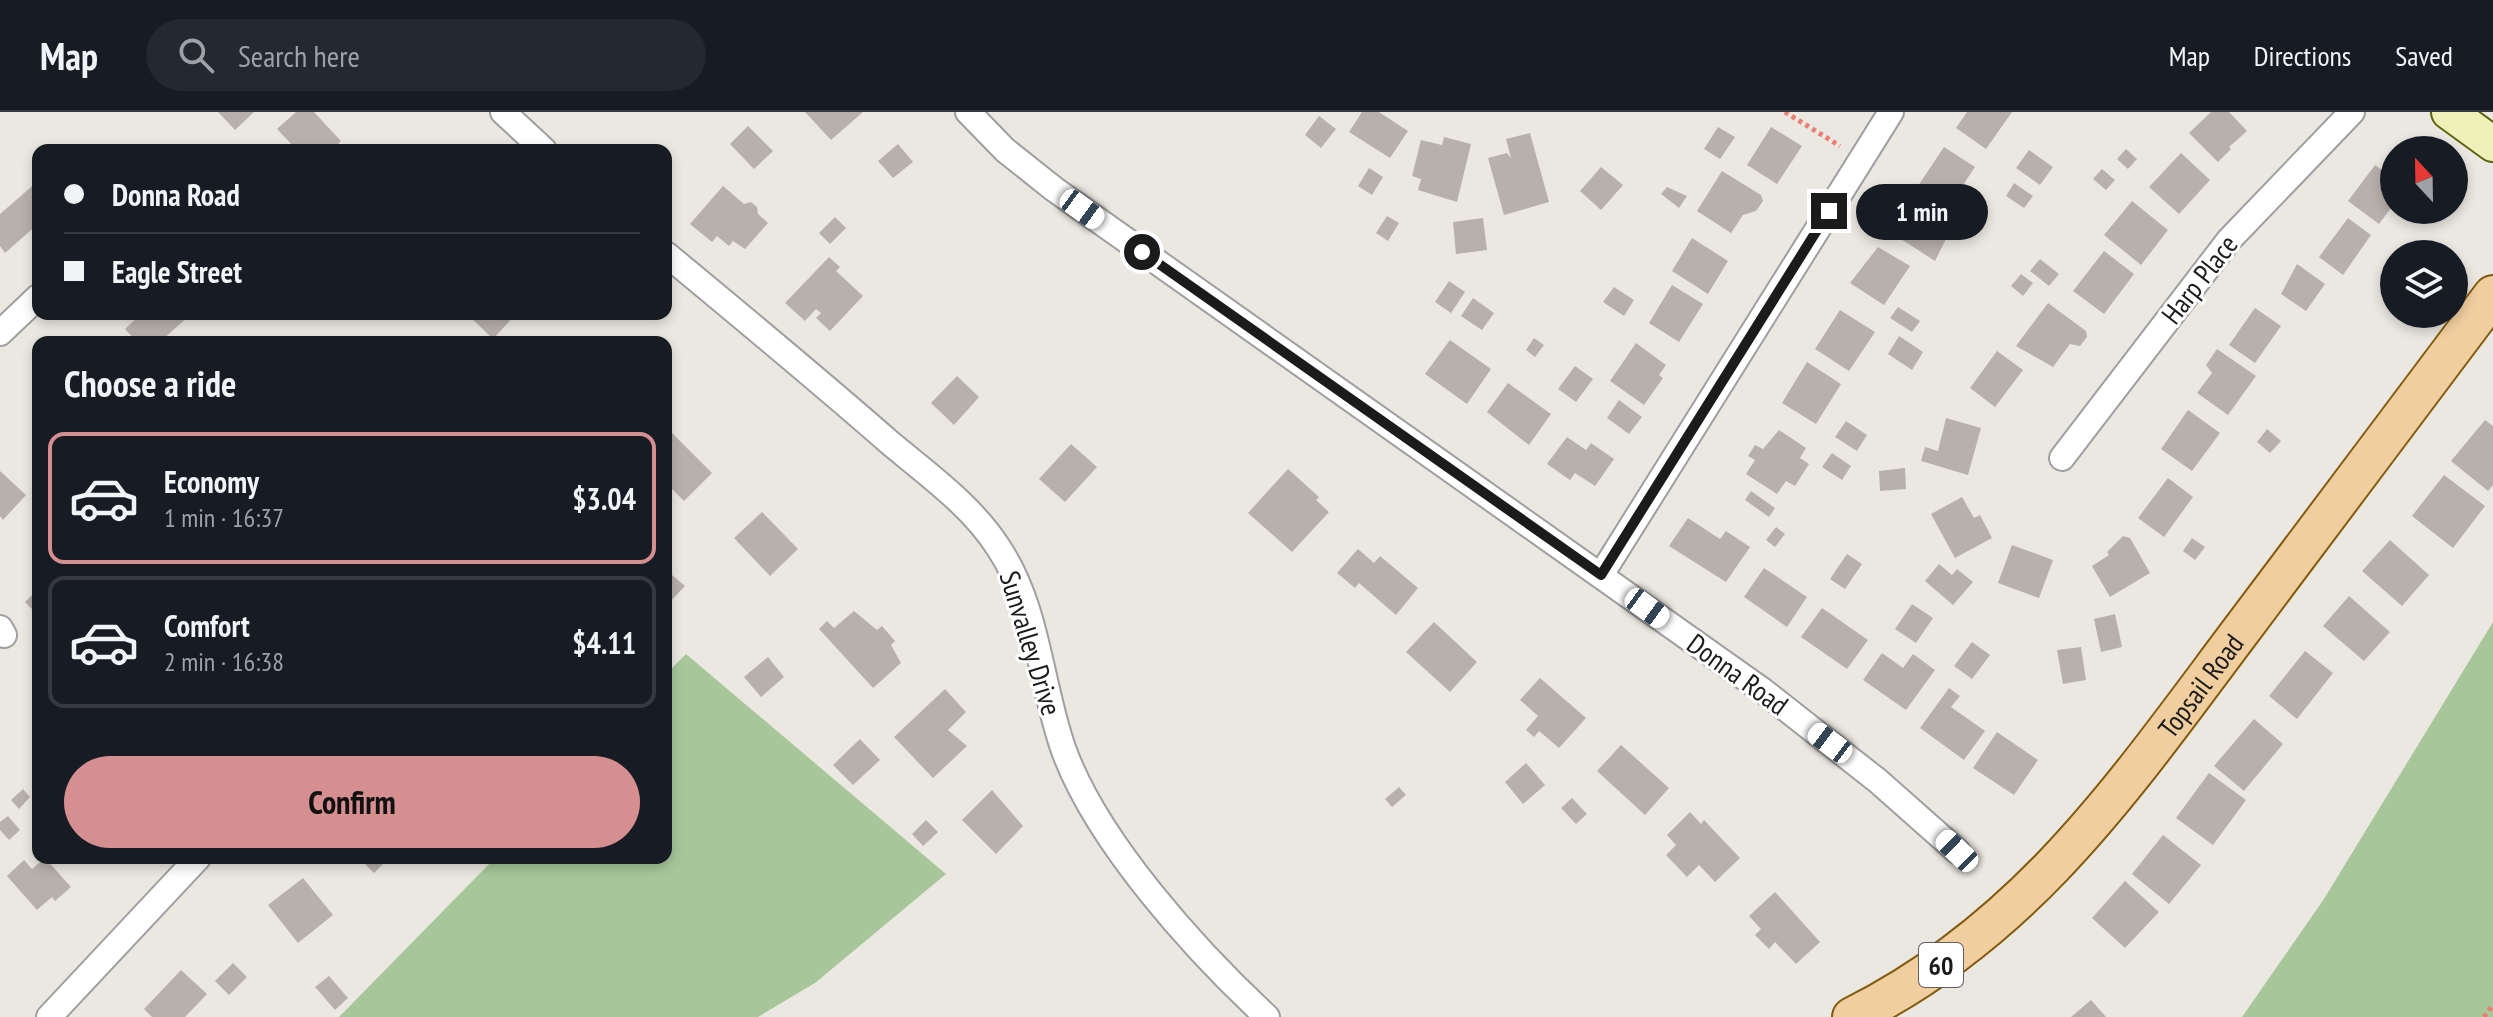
<!DOCTYPE html>
<meta charset="utf-8">
<style>
:root{--surface:#171b24;--page:#242831;--text:#f1f3f6;--muted:#9ea1a6;--line:#363941;--accent:#d58f91}
body{margin:0;font-family:"PT Sans Narrow",sans-serif;background:var(--page);color:var(--text);height:100vh;display:flex;flex-direction:column;font-size:30px;white-space:nowrap}
*{box-sizing:border-box;margin:0}
p{font-size:26px;color:var(--muted)}
.icon{flex:none;width:44px;height:44px;fill:none;stroke:currentColor;stroke-width:2;stroke-linecap:round;stroke-linejoin:round}
.map{position:relative;flex:1;overflow:hidden}
.details{position:absolute;left:32px;top:224px;width:640px;height:528px;display:flex;flex-direction:column;background:var(--surface);border-radius:16px;box-shadow:0 4px 12px #0003}
.details>*{flex:none}
.hud{position:absolute;left:32px;top:32px;width:640px;height:176px;border-radius:16px;box-shadow:0 4px 12px #0003;display:grid;align-content:center;height:176px;padding:0 32px;background:var(--surface)}
.needle{width:52px;rotate:338deg}
.fabs{position:absolute;left:2380px;top:24px;display:grid;gap:16px}
.fabs a{display:grid;place-items:center;width:88px;height:88px;border-radius:50%;background:var(--surface);box-shadow:0 4px 12px #0003;font-size:40px}
.end{position:absolute;width:36px;height:36px;margin:-18px;border:10px solid #1b1b1b;background:#fff;box-shadow:0 0 0 4px #fff}
.from{border-radius:50%}
.bubble{position:absolute;height:56px;border-radius:28px;background:var(--surface);box-shadow:0 4px 12px #0003;font-size:26px;font-weight:700;line-height:56px;text-align:center}
.car{position:absolute;width:24px;height:48px;margin:-24px -12px;border-radius:10px;box-shadow:0 0 6px 2px #0007;background:linear-gradient(#fff 24%,#345 0 40%,#fff 0 76%,#345 0 86%,#fff 0)}
.hud b{display:flex;align-items:center;gap:28px;height:76px;font-size:30px}
.hud b+b{border-top:2px solid var(--line)}
.hud i{width:20px;height:20px;background:var(--text)}
ul{padding:0;list-style:none}
li{display:flex;align-items:center;gap:24px;height:132px;margin:0 16px 12px;padding:0 16px;border:4px solid var(--line);border-radius:16px}
li div{flex:1}
li b{display:block;font-size:30px}
li em{font-style:normal;font-weight:700}
li.selected{border-color:var(--accent)}
li>.icon{width:72px;height:72px;stroke-width:1.5}
h2{padding:0 32px;font-size:36px;line-height:96px}
.cta{display:flex;gap:16px;margin-top:auto;padding:16px 32px}
.cta a{flex:1;height:92px;border-radius:48px;background:var(--accent);color:#111;font-size:32px;font-weight:700;line-height:92px;text-align:center}
header{display:flex;align-items:center;gap:48px;box-sizing:border-box;height:112px;padding:0 40px;background:var(--surface);border-bottom:2px solid var(--line)}
header strong{font-size:38px}
nav{display:flex;gap:44px;margin-inline-start:auto;font-size:28px}
.search{width:560px;height:72px;background:var(--page);display:flex;align-items:center;gap:20px;box-sizing:border-box;padding:0 28px;border-radius:44px;color:var(--muted);font-size:30px}
.map>svg:first-child{display:block}
.forest{fill:#a7c79a}
.building{fill:#b8b1ab}
.lines{fill:none;stroke-linecap:round;stroke-linejoin:round}
.street-casing{stroke:#9f9f9f;stroke-width:28}
.secondary-casing{stroke:#5c640f;stroke-width:38}
.primary-casing{stroke:#835b0e;stroke-width:42}
.path{stroke:#eb7e73;stroke-width:5;stroke-dasharray:4 4;stroke-linecap:butt}
.street{stroke:#fff;stroke-width:24}
.secondary{stroke:#eff2b8;stroke-width:34}
.primary{stroke:#f1cea0;stroke-width:38}
.route{stroke:#1b1b1b;stroke-width:10}
.labels{text-anchor:middle;dominant-baseline:central;stroke-width:6;stroke-linejoin:round;paint-order:stroke}
.shield{fill:#fff;stroke:#5f5f5f;stroke-width:2}
.shield-label{font-size:26px;font-weight:bold;fill:#1b1b1b}
.street-label{font-size:28px;fill:#1b1b1b;stroke:#fff}
</style>
<header>
<strong>Map</strong>
<div class="search"><svg class="icon" aria-label="search" viewBox="0 0 24 24"><circle cx="10" cy="10" r="6"/><path d="M15 15l6 6"/></svg>Search here</div>
<nav><a>Map</a><a>Directions</a><a>Saved</a></nav>
</header>
<div class="map">
<svg width="2493" height="905" viewBox="0 0 2493 905">
<rect width="100%" height="100%" fill="#ebe8e1"/>
<path class="forest" d="M2493 510V905H2242L2324 787Z
M686 542 946 762 815 871 758 905H339L495 746H666V562Z"/>
<path class="building" d="M218 0H254L235 18Z
M296 0H314L341 29 337 33 341 38H297L277 17Z
M805 0H863L831 28Z
M1362 0H1379L1408 19 1390 46 1349 20Z
M1967 0H2012L1986 37 1956 16Z
M2211 0H2229L2247 19 2229 35 2231 37 2218 50 2189 21Z
M1319 4 1336 17 1321 36 1305 23Z
M748 14 773 39 754 57 730 32Z
M1718 15 1735 25 1720 47 1704 37Z
M1771 15 1802 34 1777 72 1747 53Z
M1530 21 1549 90 1504 103 1488 46 1507 41 1511 46 1506 27Z
M1444 25 1471 32 1457 90 1418 78 1421 67 1412 64 1421 28 1442 33Z
M898 32 913 50 893 66 878 49Z
M1944 35 1975 55 1949 94 1918 74Z
M2126 37 2137 47 2128 57 2117 47Z
M2029 38 2053 55 2040 73 2016 56Z
M2181 41 2210 68 2179 102 2149 75Z
M2375 53 2394 67V92L2379 112 2348 89Z
M1601 55 1623 73 1601 98 1580 79Z
M1369 56 1383 65 1372 83 1358 74Z
M2102 57 2115 68 2106 78 2093 67Z
M1722 59 1761 83 1763 89 1756 99 1743 103 1731 121 1697 99Z
M38 69V112L5 141 0 134V102Z
M2014 71 2033 84 2024 96 2006 84Z
M723 74 744 92 751 90 757 95 758 102 768 111 745 137 733 129 729 134 717 124 712 130 690 112Z
M1667 75 1687 84 1679 96 1661 82Z
M2132 89 2168 118 2141 153 2104 123Z
M1927 91 1955 109 1935 149 1890 120 1904 97 1908 100 1913 93 1922 99Z
M1387 104 1399 111 1388 129 1376 121Z
M835 105 846 116 830 132 819 121Z
M1483 106 1487 138 1456 142 1453 110Z
M2348 106 2371 123 2343 163 2319 145Z
M1692 126 1728 149 1708 182 1672 159Z
M1878 135 1910 154 1884 193 1850 171Z
M2104 139 2134 162 2104 202 2073 179Z
M829 145 840 155 836 159 863 184 830 219 816 206 821 201 816 197 805 209 785 191Z
M2040 147 2059 162 2049 174 2030 159Z
M2297 152 2325 172 2306 199 2281 182Z
M2021 162 2033 171 2023 184 2011 174Z
M1449 169 1465 180 1451 201 1435 190Z
M1672 173 1703 192 1679 230 1649 211Z
M1614 175 1634 188 1624 204 1603 190Z
M1473 186 1494 201 1482 218 1461 204Z
M2048 191 2086 219 2087 225 2080 234 2070 232 2053 255 2016 234Z
M1898 195 1920 209 1912 220 1890 206Z
M2255 196 2281 214 2255 251 2229 233Z
M1840 198 1875 220 1849 259 1815 237Z
M141 202H191L160 230H137L125 217Z
M467 202H516L493 227Z
M1899 224 1923 240 1912 258 1888 242Z
M1534 226 1544 233 1535 245 1526 238Z
M1450 228 1491 257 1467 292 1425 262Z
M1636 231 1666 253 1659 263 1663 266 1644 293 1610 269Z
M2217 237 2256 264 2228 303 2197 281 2212 261 2206 253Z
M1997 239 2023 258 1995 295 1970 276Z
M1807 250 1841 272 1816 312 1782 291Z
M1575 254 1593 267 1576 290 1558 277Z
M957 264 979 285 954 313 931 291Z
M1508 271 1551 302 1529 333 1487 300Z
M1619 288 1642 305 1629 322 1607 306Z
M2188 298 2220 321 2192 359 2161 337Z
M1946 306 1981 316 1968 363 1921 349 1925 335 1938 339Z
M2485 308 2493 314V373L2488 379 2451 349Z
M1846 309 1867 323 1857 339 1835 325Z
M667 316 712 361 684 389 666 371Z
M2267 317 2281 329 2270 341 2257 330Z
M1779 318 1806 336 1800 346 1809 352 1795 374 1786 369 1777 382 1746 362 1755 348 1748 344 1755 333 1763 337Z
M1567 325 1586 338 1591 331 1614 347 1595 374 1575 361 1570 368 1547 352Z
M1071 332 1097 355 1065 390 1039 367Z
M1832 341 1851 354 1842 368 1822 355Z
M1905 356 1906 377 1880 379 1879 359Z
M1288 357 1319 385 1316 388 1329 400 1292 440 1248 401Z
M0 359 26 383 3 408 0 404Z
M2444 363 2485 394 2453 436 2412 404Z
M2168 366 2193 385 2164 425 2138 406Z
M1751 379 1775 396 1769 405 1745 388Z
M1962 385 1974 406 1980 403 1992 426 1955 446 1931 402Z
M762 400 798 437 770 464 734 426Z
M1688 406 1720 427 1726 419 1750 435 1726 470 1669 434Z
M1776 415 1785 422 1775 435 1766 428Z
M2123 424 2130 426 2150 461 2110 485 2092 454 2109 443 2107 440Z
M2192 426 2205 435 2195 448 2183 439Z
M2390 428 2429 463 2402 494 2362 459Z
M2012 433 2053 448 2039 486 1998 471Z
M1358 437 1374 451 1380 444 1418 476 1396 503 1359 471 1355 476 1337 461Z
M1847 442 1862 452 1845 477 1830 467Z
M1939 452 1952 463 1957 457 1973 470 1953 493 1925 469Z
M1764 456 1807 485 1787 515 1744 485Z
M672 463 685 474 666 494V469Z
M38 477V503L25 490Z
M2349 484 2390 520 2364 549 2323 514Z
M1912 492 1933 506 1916 531 1895 517Z
M1822 496 1868 528 1847 557 1801 525Z
M854 499 877 518 882 514 895 529 891 533 901 551 873 576 819 517 827 509 834 516Z
M2115 502 2122 535 2101 540 2094 507Z
M1434 510 1477 550 1450 580 1406 540Z
M1972 530 1990 543 1972 567 1954 554Z
M2081 535 2086 568 2063 572 2057 538Z
M2305 539 2333 561 2297 607 2269 584Z
M1882 541 1903 556 1913 542 1935 558 1906 598 1863 568Z
M768 545 784 565 761 585 744 565Z
M1540 566 1586 606 1559 636 1539 619 1534 625 1526 618 1538 604 1520 588Z
M1949 576 1960 584 1951 595 1985 619 1964 648 1920 616Z
M945 577 966 600 948 618 967 634 933 666 894 625Z
M2254 607 2283 632 2244 679 2214 654Z
M1997 620 2038 648 2014 683 1973 656Z
M860 627 880 648 853 673 833 653Z
M1621 633 1669 676 1645 703 1597 659Z
M1526 651 1545 673 1523 692 1505 670Z
M2209 661 2246 688 2213 733 2176 706Z
M1399 675 1406 683 1392 695 1385 687Z
M23 677 30 685 19 697 11 688Z
M992 678 1023 714 996 742 962 708Z
M1572 686 1587 702 1576 712 1561 696Z
M1690 700 1701 712 1704 708 1740 746 1715 770 1699 753 1687 765 1666 743 1676 733 1667 723Z
M8 704 20 718 9 728 0 718V710Z
M926 708 938 720 923 734 912 722Z
M2163 723 2201 753 2169 792 2132 762Z
M45 746 71 775 55 789 52 785 37 798 7 764 24 748 32 757Z
M359 746H389L374 761Z
M303 766 333 803 298 831 268 793Z
M2125 769 2159 800 2125 836 2092 806Z
M1775 780 1820 830 1796 852 1775 830 1769 837 1755 823 1761 817 1749 804Z
M233 851 247 865 229 883 215 869Z
M181 858 207 882 185 905H152L144 897Z
M329 864 348 886 335 898 315 875Z
M2091 888 2106 905H2071Z"/>
<g class="lines">
<g class="street-casing">
<path id="street" d="M503 0 544 38
M968 0 1005 38 1054 77 1762 578 1878 669 1957 739
M666 142C741 204 816 266 889 330 927 362 971 393 998 435 1038 494 1040 570 1063 636 1096 729 1195 838 1267 905
M0 221 38 185
M2062 346 2229 128 2352 0
M1601 463 1891 0
M0 516 4 523
M49 905 198 746"/>
</g>
<g class="secondary-casing">
<path id="secondary" d="M2449 0 2493 32"/>
</g>
<g class="primary-casing">
<g id="primary">
<path id="s1" d="M1852 905C2031 816 2129 667 2246 512 2328 402 2411 293 2493 183"/>
</g>
</g>
<path class="path" d="M1785 0 1840 34
M2484 905 2493 893"/>
<use href="#street" class="street"/>
<use href="#secondary" class="secondary"/>
<use href="#primary" class="primary"/>
</g>
<g class="lines">
<path class="route" d="M1142 140 1601 463 1829 99"/>
</g>
<g class="labels">
<rect class="shield" x="1919" y="831" width="44" height="44" rx="6"/>
<g class="shield-label">
<text x="1941" y="853">60</text>
</g>
<g class="street-label">
<text transform="translate(2199 167) rotate(-52)">Harp Place</text>
<text transform="translate(1031 531) rotate(73)">Sunvalley Drive</text>
<text transform="translate(1738 562) rotate(36)">Donna Road</text>
<text stroke="none"><textPath href="#s1" startOffset="486">Topsail Road</textPath></text>
</g>
</g>
</svg>
<div class="fabs">
<a><svg class="needle" viewBox="-14 -14 28 28"><path d="M0-13l5 13h-10z" fill="#e53935"/><path d="M0 13l5-13h-10z" fill="#9ea1a6"/></svg></a>
<a><svg class="icon" aria-label="layers" viewBox="0 0 24 24"><path d="M12 4l9 5-9 5-9-5zM3 14l9 5 9-5"/></svg></a>
</div>
<i class="end from" style="left:1142px;top:140px"></i>
<i class="end" style="left:1829px;top:99px"></i>
<div class="bubble" style="left:1856px;top:72px;width:132px">1 min</div>
<i class="car" style="left:1082px;top:97px;rotate:126deg"></i>
<i class="car" style="left:1647px;top:496px;rotate:126deg"></i>
<i class="car" style="left:1830px;top:631px;rotate:307deg"></i>
<i class="car" style="left:1957px;top:739px;rotate:314deg"></i>
<div class="hud">
<b><i class="from"></i>Donna Road</b>
<b><i></i>Eagle Street</b>
</div>
<section class="details">
<h2>Choose a ride</h2>
<ul>
<li class="selected"><svg class="icon" aria-label="car" viewBox="0 0 24 24"><path d="M5 17H2v-5l4-1 3-4h7l3 4 3 1v5h-3M9 17h6M6 11h13"/><circle cx="7" cy="17" r="2"/><circle cx="17" cy="17" r="2"/></svg><div><b>Economy</b><p>1 min · 16:37</p></div><em>$3.04</em></li>
<li><svg class="icon" aria-label="car" viewBox="0 0 24 24"><path d="M5 17H2v-5l4-1 3-4h7l3 4 3 1v5h-3M9 17h6M6 11h13"/><circle cx="7" cy="17" r="2"/><circle cx="17" cy="17" r="2"/></svg><div><b>Comfort</b><p>2 min · 16:38</p></div><em>$4.11</em></li>
</ul>
<div class="cta"><a>Confirm</a></div>
</section>
</div>
